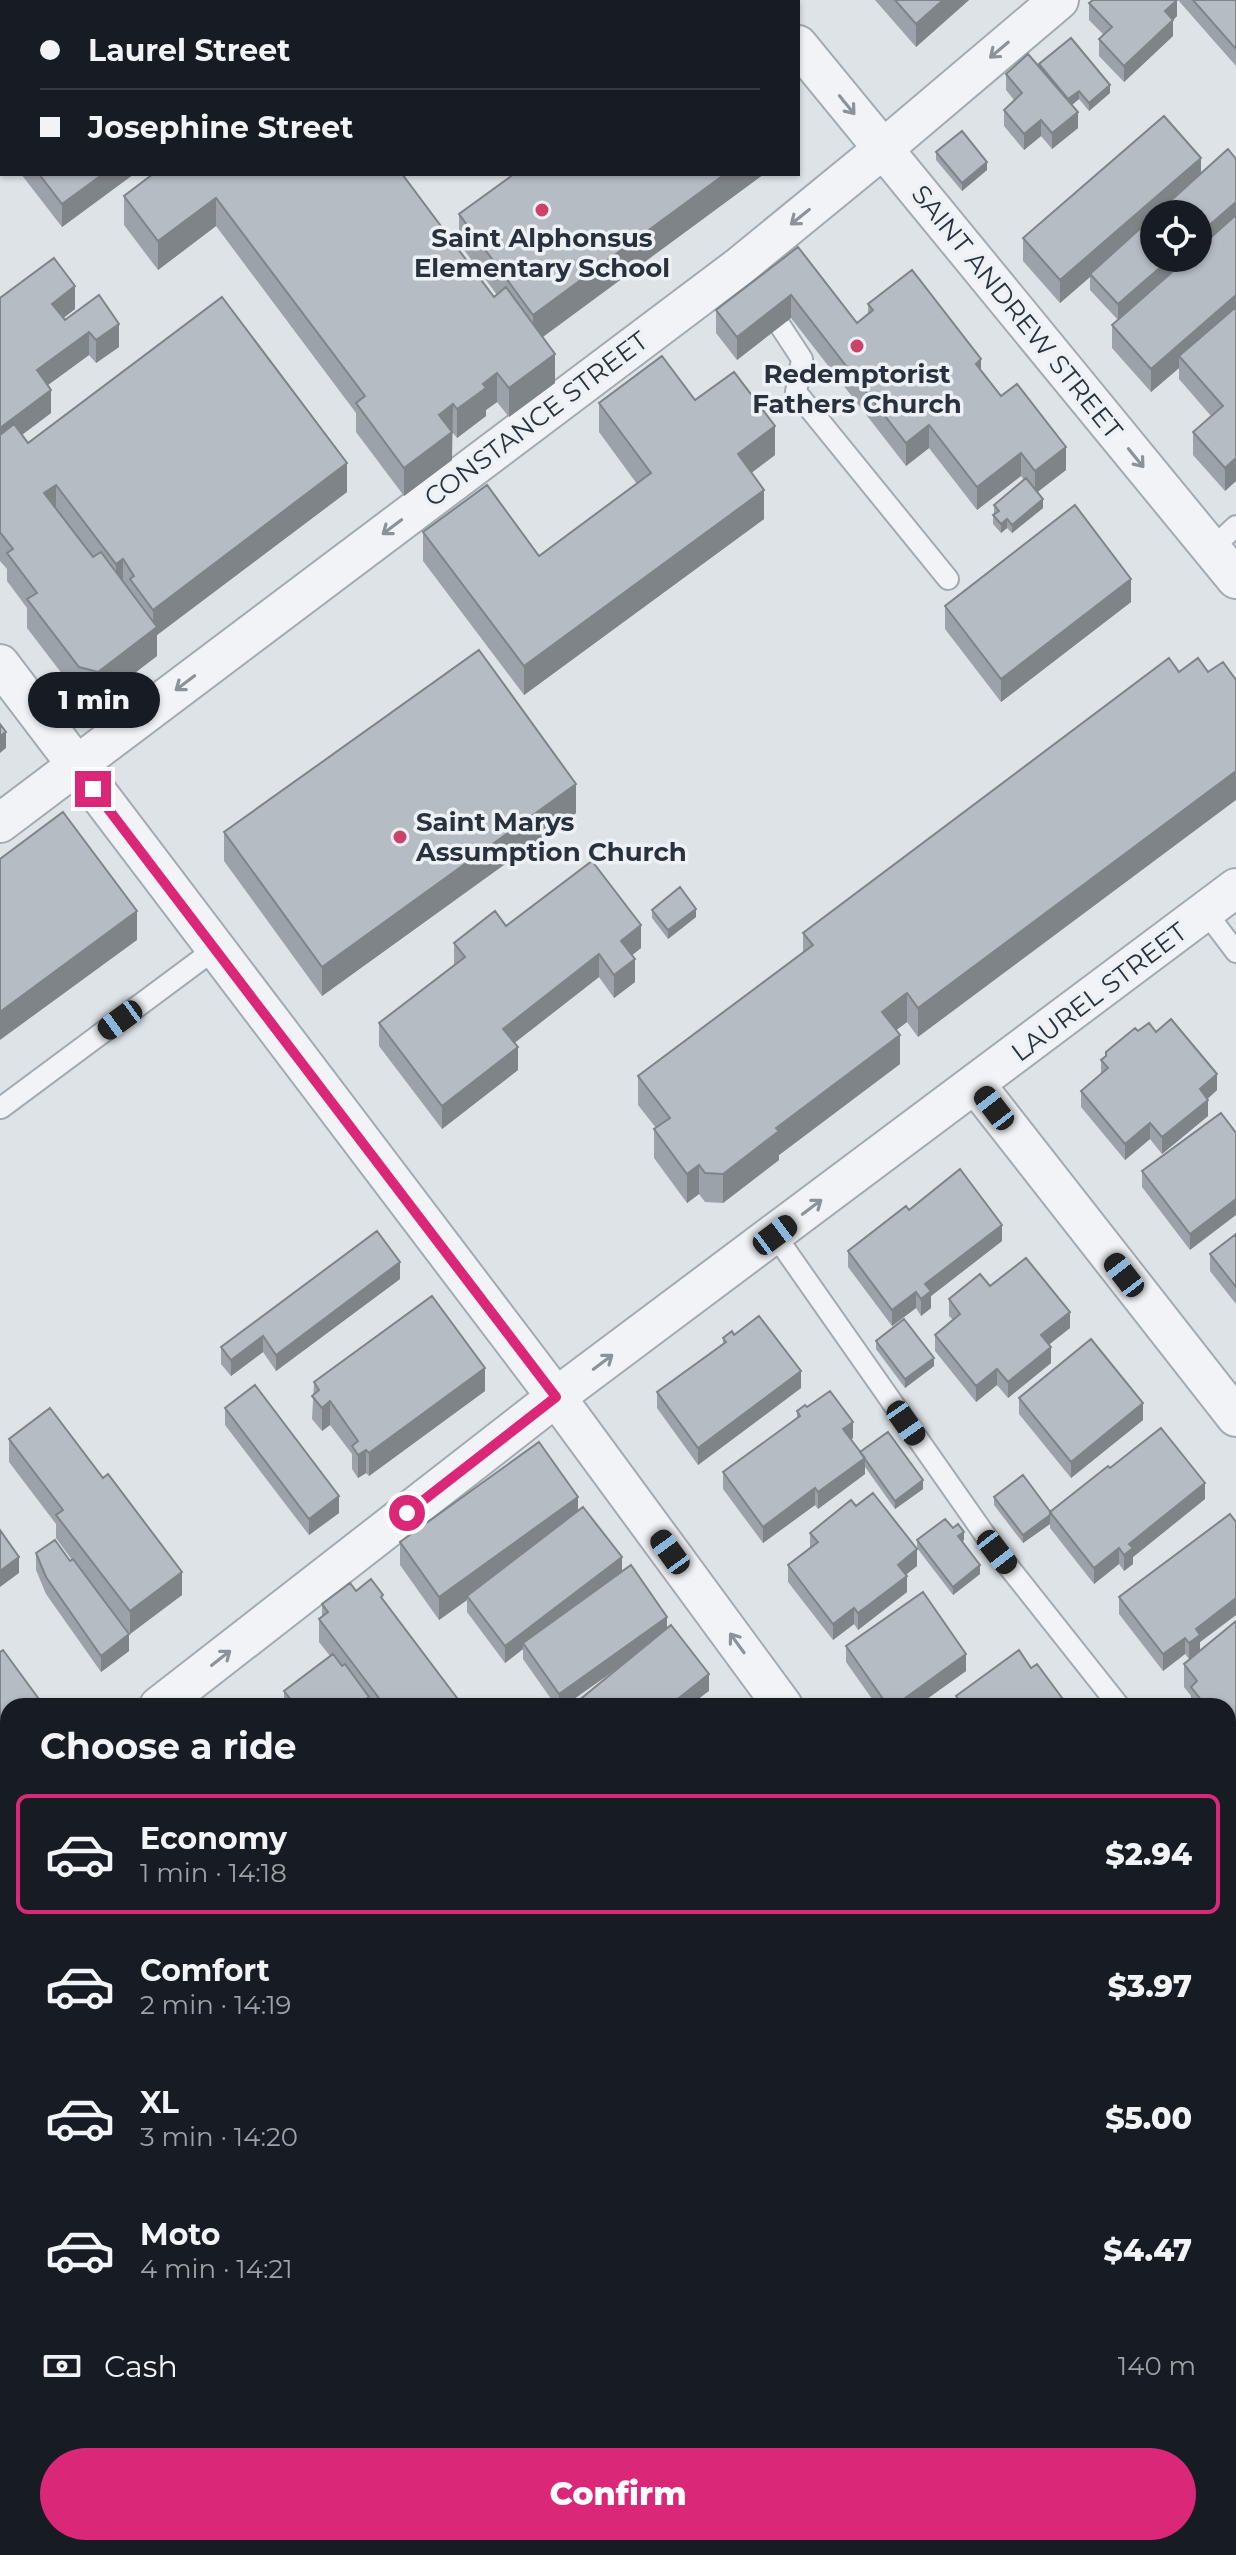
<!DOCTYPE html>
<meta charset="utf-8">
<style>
:root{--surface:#171b24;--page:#20242c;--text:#f1f3f6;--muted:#9ea1a6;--line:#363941;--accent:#db2777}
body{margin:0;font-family:Montserrat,sans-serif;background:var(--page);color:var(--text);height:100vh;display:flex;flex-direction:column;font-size:30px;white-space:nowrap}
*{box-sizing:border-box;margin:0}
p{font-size:26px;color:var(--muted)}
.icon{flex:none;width:44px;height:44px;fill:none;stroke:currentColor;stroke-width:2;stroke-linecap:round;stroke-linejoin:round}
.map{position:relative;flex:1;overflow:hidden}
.sheet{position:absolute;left:0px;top:1698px;width:1236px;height:858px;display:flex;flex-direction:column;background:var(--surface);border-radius:24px 24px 0 0;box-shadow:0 2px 6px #0004}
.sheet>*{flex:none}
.banner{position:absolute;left:0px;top:0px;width:800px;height:176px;box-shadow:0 2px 6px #0004;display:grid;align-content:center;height:176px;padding:0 40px;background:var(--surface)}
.tools{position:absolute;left:1140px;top:200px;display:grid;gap:16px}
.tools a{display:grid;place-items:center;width:72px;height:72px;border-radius:50%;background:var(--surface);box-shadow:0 2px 6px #0004;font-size:40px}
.end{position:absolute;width:36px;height:36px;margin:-18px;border:10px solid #db2777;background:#fff;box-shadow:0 0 0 4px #fff}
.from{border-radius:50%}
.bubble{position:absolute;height:56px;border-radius:28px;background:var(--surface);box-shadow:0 2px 6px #0004;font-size:26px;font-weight:800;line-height:56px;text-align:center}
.car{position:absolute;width:24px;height:48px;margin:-24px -12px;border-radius:10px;box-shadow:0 0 6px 2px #0007;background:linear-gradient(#222 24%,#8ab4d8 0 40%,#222 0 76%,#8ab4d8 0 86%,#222 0)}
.banner b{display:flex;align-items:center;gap:28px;height:76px;font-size:30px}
.banner b+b{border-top:2px solid var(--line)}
.banner i{width:20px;height:20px;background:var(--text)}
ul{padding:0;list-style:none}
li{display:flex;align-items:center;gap:24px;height:120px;margin:0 16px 12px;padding:0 24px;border:4px solid transparent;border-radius:12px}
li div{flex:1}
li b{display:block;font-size:30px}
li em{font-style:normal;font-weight:800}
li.on{border-color:var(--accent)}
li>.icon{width:72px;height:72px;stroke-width:1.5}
h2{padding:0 40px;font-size:36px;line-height:96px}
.pay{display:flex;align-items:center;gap:20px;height:88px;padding:0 40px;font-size:30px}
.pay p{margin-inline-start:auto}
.primary-button{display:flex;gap:16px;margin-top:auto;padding:16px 40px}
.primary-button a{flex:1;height:92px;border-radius:48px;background:var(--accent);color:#fff;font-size:32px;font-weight:800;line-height:92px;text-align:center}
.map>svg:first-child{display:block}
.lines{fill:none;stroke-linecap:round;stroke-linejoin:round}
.service-casing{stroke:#a4aab1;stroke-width:24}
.minor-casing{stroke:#a4aab1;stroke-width:42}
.tertiary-casing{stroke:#a4aab1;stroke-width:48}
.service{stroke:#f1f3f6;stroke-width:20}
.minor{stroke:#f1f3f6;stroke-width:38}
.tertiary{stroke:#f1f3f6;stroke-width:44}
.wall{fill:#9ca2a9}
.shaded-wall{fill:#7f8489}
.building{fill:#b5bcc4;stroke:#7f8489;stroke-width:2}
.oneway{stroke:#8c929a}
.route{stroke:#db2777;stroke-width:10}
.poi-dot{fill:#cb4468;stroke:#edf1f5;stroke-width:3}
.labels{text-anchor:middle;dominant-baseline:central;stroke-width:7;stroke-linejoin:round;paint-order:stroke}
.poi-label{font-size:26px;font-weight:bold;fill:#28323e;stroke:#edf1f5}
.street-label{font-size:26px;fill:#28323e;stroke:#edf1f5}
</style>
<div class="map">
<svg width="1236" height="2555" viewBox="0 0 1236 2555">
<rect width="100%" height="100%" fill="#dee3e7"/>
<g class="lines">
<g class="service-casing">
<path id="service" d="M781 327 802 359 796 392 948 579
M1211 549 1236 526
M1205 911 1236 952
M1 1108 215 949
M775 1235 997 1552 1119 1706
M1228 1844 1236 1853
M4 2555 13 2548
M147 2555 156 2548"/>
</g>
<g class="minor-casing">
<path id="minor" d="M762 0 763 2
M798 45 1236 579
M0 664 556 1397 783 1706
M0 823 740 266 883 149 1059 0
M976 1085 1236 1417
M159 1706 556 1397 1236 888
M0 1830 8 1823
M1228 1890 1236 1884
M1228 2301 1236 2311
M341 2555 350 2548"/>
</g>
<g class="tertiary-casing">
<path id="tertiary" d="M0 2039 8 2049
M0 2140 8 2150
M306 2548 312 2555
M385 2548 390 2555"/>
</g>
<use href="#service" class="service"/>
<use href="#minor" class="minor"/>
<use href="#tertiary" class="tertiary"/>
</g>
<path class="wall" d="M875 0H969L916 47Z
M1178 0H1236V66Z
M1089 3 1177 16 1173 20V36L1124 82 1099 56V39L1104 35 1089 20Z
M1039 64 1110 93 1089 111 1079 99 1072 105 1078 128 1052 149 1041 136 1024 150 1004 126V110L1014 100 1006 90V74L1039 67Z
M936 152 987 170 962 191 936 160Z
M1236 159V481L1225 491 1193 455V432L1211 416 1179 379V368L1151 392 1112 348V325L1118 320 1090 290V277L1060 303 1023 261V238L1201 173Z
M21 174H134L62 227Z
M153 174 494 297 497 295 459 243V214L764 174 543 337 555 383 509 417 497 402 486 410V416L457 438 453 433 452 434V460L404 496 356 432V413L216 226 158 270 124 225V196Z
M798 247 857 323 868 314V304L981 371 1001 396 1066 470 1037 492 1043 508 1012 533 1007 528 1001 533 993 524V515L994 514V505L1024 480 1021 476 977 510 929 448 906 466 791 318 737 360 716 333V310Z
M0 298 75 309 63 318 65 320 119 347 96 363 89 355 48 385 51 413 22 435 28 443 347 492 157 635V656L98 701 79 696 27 628V608L7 581V569L0 561Z
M695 400 775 455 751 473 764 519 524 695 423 561V532L539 556 637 484 599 432V403Z
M1131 602 1001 702 945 629V606Z
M1169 658 918 1037 907 1022 896 1030 900 1064 779 1155V1160L723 1203 705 1202 699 1194 687 1203 654 1158V1129L656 1128 638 1105V1076L803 953V933Z
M576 813 322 996 224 861V832Z
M652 910 696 917 668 939 652 918Z
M506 926 641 948 632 955 635 982 614 998 599 977 514 1043 518 1070 442 1129 379 1046V1023L454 965V943Z
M1138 1031 1156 1032 1217 1090 1207 1099 1208 1116 1162 1154 1150 1139 1125 1160 1081 1107V1091L1101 1074V1060Z
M1221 1113 1190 1250 1142 1187V1171Z
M909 1210 1002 1241 931 1296V1308L921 1316 916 1308 892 1326 848 1267V1251Z
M1236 1234V1304L1210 1271V1254Z
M400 1279 276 1371 263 1352 231 1376 221 1364V1347Z
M990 1286 1070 1328 1049 1344 1051 1363 1008 1398 997 1385 976 1402 935 1351V1335L953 1320 949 1316V1299Z
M734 1335 801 1388 698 1465 657 1408V1392L723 1344V1338Z
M876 1341 934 1366 905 1388 876 1349Z
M314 1382 485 1391 369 1476 366 1473 358 1478 352 1469V1454L330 1425 322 1431 312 1419Z
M1019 1398 1143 1420 1071 1478 1019 1414Z
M807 1407 853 1438 851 1440 860 1452 923 1489 895 1509 865 1467V1474L818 1509 815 1505 763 1543 723 1489V1472L797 1418V1411Z
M225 1408 339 1513 309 1535 225 1425Z
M9 1439 182 1595 130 1634 111 1610 129 1651 101 1672 46 1594 36 1570V1553L70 1561 72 1560 56 1538V1524L9 1462Z
M1110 1468 1205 1499 1133 1557V1564L1124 1571 1119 1564 1094 1584 1050 1528V1524L1023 1543 994 1505V1497L1050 1511Z
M578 1511 622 1572 667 1628 709 1691 624 1664 564 1706H556L523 1659V1649L505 1663 467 1612V1600L439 1620 400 1565V1542Z
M1236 1522V1615L1200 1642V1651L1236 1621 1232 1761 1228 1756V1706H1191V1696L1184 1687V1664L1189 1659 1185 1654 1163 1671 1119 1614V1597Z
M810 1533 917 1566 906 1574 907 1592 858 1630 854 1624 833 1640 788 1582V1565L810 1548Z
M917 1540H964L962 1542 980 1574 953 1595 917 1548Z
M356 1591 383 1600 463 1706H284V1691L330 1656 319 1642V1619L322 1617V1604Z
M846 1646 966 1671 917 1706H877L846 1662Z
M1031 1668 1068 1706H956V1696Z
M8 1837V1929L0 1918V1842Z
M1236 2105V2186L1228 2175V2111Z
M758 2548H789L779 2555H764Z
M1080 2548H1228L1236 2555H1085Z"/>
<path class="shaded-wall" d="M198 0H228L225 2H195Z
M943 0H969L916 47V24Z
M1177 0V16L1165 28V11Z
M1173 20V36L1124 82V66Z
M1110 85V93L1089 111V103Z
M1079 91V99L1068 108V99Z
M1078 112V128L1052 149V133Z
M1041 120V136L1024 150V134Z
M2 147V170L0 171V148Z
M1201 158V182L1163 214H1154V222L1090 274V277L1060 303V280Z
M987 162V170L962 191V183Z
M103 174H134L62 227V204Z
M725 174H764L533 344V315Z
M216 198V226L158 270V241Z
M1236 202V219L1198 251V235Z
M1171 258H1190L1118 320V304Z
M75 286V309L52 327V304Z
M791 295V318L737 360V337Z
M1236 295V318L1179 356V368L1151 392V369Z
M119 324V347L96 363V340Z
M89 332V355L37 393V370Z
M555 354V383L509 417V388Z
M981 359V382L976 364Z
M497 373V402L486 410V416L457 438V409L483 384Z
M51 390V413L0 451V428Z
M453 404 452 460 404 496V468L439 415Z
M929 425V448L906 466V443Z
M775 426V455L738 483V454Z
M1066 447V470L1035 494V471Z
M1021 453V476L977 510V487Z
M1236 458V481L1225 491V468Z
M347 463V492L157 635V656L98 701V672L153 631V610Z
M56 485V513L44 493Z
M764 490V519L524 695V666Z
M1043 499V508L1012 533V525Z
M1007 519V528L1001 533V524Z
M123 559V588L116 593V564Z
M1131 579V602L1001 702V679Z
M6 732V748L0 753V736Z
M1236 771V800L918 1037V1008Z
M576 784V813L322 996V967Z
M696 909V917L668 939V930Z
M137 911V940L0 1040V1012Z
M641 925V948L621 964V941Z
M599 954V977L503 1052V1029Z
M635 959V982L614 998V975Z
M907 993V1022L882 1041V1012Z
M900 1035V1064L779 1155V1160L723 1203V1174L776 1128Z
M518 1047V1070L442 1129V1106Z
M1217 1074V1090L1200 1106V1089Z
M1208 1100V1116L1162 1154V1137Z
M1150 1123V1139L1125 1160V1144Z
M699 1165V1194L687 1203V1174Z
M1236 1199V1215L1190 1250V1234Z
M1002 1225V1241L931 1296V1308L921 1316V1299L925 1284Z
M400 1262V1279L276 1371V1355Z
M916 1292V1308L892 1326V1310Z
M1070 1312V1328L1041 1351V1335Z
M263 1336V1352L231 1376V1360Z
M1051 1347V1363L1008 1398V1382Z
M934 1358V1366L905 1388V1379Z
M485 1368V1391L369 1476V1453Z
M997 1369V1385L976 1402V1386Z
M801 1371V1388L698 1465V1448Z
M330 1401V1425L322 1431V1408Z
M1143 1403V1420L1071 1478V1462Z
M853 1422V1438L843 1445V1429Z
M366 1450V1473L358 1478V1455Z
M865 1458V1474L818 1509V1492Z
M923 1480V1489L895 1509V1501Z
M1205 1483V1499L1133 1557V1564L1124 1571V1555L1129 1544Z
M815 1488V1505L763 1543V1527Z
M339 1496V1513L309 1535V1519Z
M578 1497V1520L467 1596V1600L439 1620V1597Z
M1050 1515V1524L1023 1543V1535Z
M964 1532V1540L958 1545V1536Z
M1119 1548V1564L1094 1584V1568Z
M917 1549V1566L898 1581V1565Z
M19 1557V1573L0 1587V1571Z
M622 1557V1574L523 1643V1649L505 1663V1646Z
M980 1565V1574L953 1595V1587Z
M182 1572V1595L130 1634V1611Z
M907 1576V1592L858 1630V1613Z
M1236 1598V1615L1200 1642V1651L1189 1659V1643L1196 1629Z
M854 1608V1624L833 1640V1624Z
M667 1617V1633L564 1706H559V1694Z
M129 1634V1651L101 1672V1656Z
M1185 1638V1654L1163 1671V1654Z
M966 1654V1671L917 1706H894Z
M709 1674V1691L689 1706H669Z
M8 1733V1756L0 1762V1739Z
M1236 1734V1757L1232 1761V1738Z
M1236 2063V2079L1228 2085V2069Z
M8 2404V2433L0 2439V2410Z
M1236 2444V2467L1228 2473V2450Z
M1236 2527V2550L1230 2555H1199L1209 2548H1228V2533Z
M770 2548H789L779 2555H770Z
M1100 2548H1130L1121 2555H1098V2549Z"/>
<path class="building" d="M0 0H198L195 2H2V147L0 148Z
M895 0H943L916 24Z
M1093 0H1177L1165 11 1173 20 1124 66 1099 39 1112 27 1089 3Z
M1193 0H1236V49Z
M1071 38 1110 85 1089 103 1079 91 1068 99 1039 64Z
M1028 54 1078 112 1052 133 1041 120 1024 134 1004 110 1022 93 1006 74Z
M1164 116 1201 158 1060 280 1023 238Z
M962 131 987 162 962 183 936 152Z
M1228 149 1236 159V202L1198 235V214H1156Z
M39 174H103L62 204Z
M153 174H402L494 297 506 287 555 354 509 388 497 373 483 384 486 388 457 409 453 404 439 415 452 432 404 468 356 403 365 396 216 198 158 241 124 196Z
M514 174H725L533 315 459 214Z
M1236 215V295L1151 369 1112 325 1188 258H1198V249Z
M1154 216V258H1171L1118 304 1090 274Z
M798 247 857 323 873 310 868 304 912 270 981 359 976 364 1001 396 1017 384 1066 447 1035 471 1021 453 977 487 929 425 906 443 791 295 737 337 716 310Z
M54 258 75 286 52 304 65 320 99 295 119 324 96 340 89 332 37 370 51 390 0 428V298Z
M222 297 347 463 153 610 130 579 134 576 123 559 116 564 56 485 44 493 93 557 101 552 157 627 98 672 79 667 27 599 37 593 7 553 13 549 0 532V435L14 424 28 443Z
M1236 307V458L1225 468 1193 432 1223 406 1179 356Z
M662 356 695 400 734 372 775 426 738 454 764 490 524 666 423 532 487 485 539 556 651 473 599 403Z
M1026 478 1043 499 1012 525 1007 519 1001 524 993 515 999 511 994 505Z
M1075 505 1131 579 1001 679 945 606Z
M479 650 576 784 322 967 224 832Z
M1169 658 1179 672 1198 658 1208 672 1223 662 1236 680V771L918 1008 907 993 882 1012 900 1035 776 1128 779 1131 723 1174 705 1173 699 1165 687 1174 654 1129 670 1118 638 1076 813 945 803 933Z
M0 724 6 732 0 736Z
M63 812 137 911 0 1012V859Z
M592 861 641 925 621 941 635 959 614 975 599 954 503 1029 518 1047 442 1106 379 1023 465 957 454 943 495 911 506 926Z
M680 887 696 909 668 930 652 910Z
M1171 1019 1217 1074 1200 1089 1208 1100 1162 1137 1150 1123 1125 1144 1081 1091 1108 1068 1101 1060 1106 1056V1052L1135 1028 1138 1031 1149 1023 1156 1032Z
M1221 1113 1236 1133V1199L1190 1234 1142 1171Z
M960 1169 1002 1225 925 1284 931 1291 921 1299 916 1292 892 1310 848 1251 906 1206 909 1210Z
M377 1231 400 1262 276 1355 263 1336 231 1360 221 1347Z
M1236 1234V1287L1210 1254Z
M1026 1258 1070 1312 1041 1335 1051 1347 1008 1382 997 1369 976 1386 935 1335 960 1314 949 1299 980 1274 990 1286Z
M432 1296 485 1368 369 1453 366 1450 358 1455 352 1446 358 1441 330 1401 322 1408 312 1396 319 1390 314 1382Z
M759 1316 801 1371 698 1448 657 1392 726 1342 723 1338 732 1331 734 1335Z
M904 1319 934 1358 905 1379 876 1341Z
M1091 1339 1143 1403 1071 1462 1019 1398Z
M255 1385 339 1496 309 1519 225 1408Z
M830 1391 853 1422 843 1429 865 1458 818 1492 815 1488 763 1527 723 1472 800 1416 797 1411 805 1405 807 1407Z
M50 1408 103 1478 108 1474 182 1572 130 1611 56 1515 63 1510 9 1439Z
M1161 1428 1205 1483 1129 1544 1133 1548 1124 1555 1119 1548 1094 1568 1050 1512 1108 1466 1110 1468Z
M888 1432 923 1480 895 1501 860 1452Z
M539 1442 578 1497 439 1597 400 1542Z
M1023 1475 1052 1514 1050 1512V1515L1023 1535 994 1497Z
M873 1493 917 1549 898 1565 907 1576 858 1613 854 1608 833 1624 788 1565 818 1542 810 1533 851 1500 856 1506Z
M583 1507 622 1557 505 1646 467 1596Z
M1230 1514 1236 1522V1598L1196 1629 1200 1635 1189 1643 1185 1638 1163 1654 1119 1597Z
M945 1519 953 1528 958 1524 964 1532 958 1536 980 1565 953 1587 917 1540Z
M0 1530 19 1557 0 1571Z
M55 1540 70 1561 73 1559 129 1634 101 1656 46 1577 36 1553Z
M631 1565 667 1617 559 1694 523 1643Z
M371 1579 383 1595 381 1597 463 1706H385L319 1619 328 1612 322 1604 350 1583 356 1591Z
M923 1592 966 1654 894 1706H888L846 1646Z
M1236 1621V1734L1232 1738 1228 1733V1706H1206L1191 1687 1197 1681 1184 1664Z
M671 1625 709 1674 669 1706H572Z
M3 1650 44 1706H8V1733L0 1739V1652Z
M1019 1650 1031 1668 1037 1664 1068 1706H963L956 1696Z
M333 1654 342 1666 345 1664 369 1697 366 1699 372 1706H296L284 1691Z
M698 1697 706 1706H686Z
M8 1837V1906L0 1895V1842Z
M1236 1979V2063L1228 2069V1985Z
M1236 2105V2169L1228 2158V2111Z
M0 2376 8 2386V2404L0 2410Z
M1228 2405 1236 2416V2444L1228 2450Z
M1236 2454V2527L1228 2533V2460Z
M549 2548H647L638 2555H548Z
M650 2548H710L715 2555H641Z
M1112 2548H1209L1199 2555H1103Z"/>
<defs><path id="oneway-shaft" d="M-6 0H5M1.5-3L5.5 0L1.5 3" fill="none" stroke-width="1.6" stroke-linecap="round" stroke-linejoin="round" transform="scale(2)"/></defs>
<g class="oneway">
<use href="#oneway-shaft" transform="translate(999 50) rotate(140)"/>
<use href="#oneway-shaft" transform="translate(847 105) rotate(51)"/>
<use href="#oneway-shaft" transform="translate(800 217) rotate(141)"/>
<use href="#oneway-shaft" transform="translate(1136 458) rotate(51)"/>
<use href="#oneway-shaft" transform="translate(392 527) rotate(143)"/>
<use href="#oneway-shaft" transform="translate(185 683) rotate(143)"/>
<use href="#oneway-shaft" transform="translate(812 1207) rotate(-37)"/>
<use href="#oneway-shaft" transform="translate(603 1362) rotate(-37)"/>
<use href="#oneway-shaft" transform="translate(737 1643) rotate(-126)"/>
<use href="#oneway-shaft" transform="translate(221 1658) rotate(-38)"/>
</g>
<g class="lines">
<path class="route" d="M93 789 556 1397 407 1513"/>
</g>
<g class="poi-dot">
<circle cx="542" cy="210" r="8"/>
<circle cx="857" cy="346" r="8"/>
<circle cx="400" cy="837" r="8"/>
</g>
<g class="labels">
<g class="poi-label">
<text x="542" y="238">Saint Alphonsus<tspan x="542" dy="30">Elementary School</tspan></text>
<text x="857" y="374">Redemptorist<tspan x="857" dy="30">Fathers Church</tspan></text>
<text x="416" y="822" text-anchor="start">Saint Marys<tspan x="416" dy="30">Assumption Church</tspan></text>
</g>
<g class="street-label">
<text transform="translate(1017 312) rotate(51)">SAINT ANDREW STREET</text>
<text transform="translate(536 419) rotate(-37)">CONSTANCE STREET</text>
<text transform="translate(1099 992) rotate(-37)">LAUREL STREET</text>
</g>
</g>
</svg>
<div class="tools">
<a><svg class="icon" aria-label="locate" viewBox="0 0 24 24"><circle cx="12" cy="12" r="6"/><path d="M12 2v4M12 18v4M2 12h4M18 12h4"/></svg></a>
</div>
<i class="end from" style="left:407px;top:1513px"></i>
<i class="end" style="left:93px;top:789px"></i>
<div class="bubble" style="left:28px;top:672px;width:132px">1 min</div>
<i class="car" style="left:120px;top:1020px;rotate:234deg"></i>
<i class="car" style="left:994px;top:1108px;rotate:322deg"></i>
<i class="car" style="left:775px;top:1235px;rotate:53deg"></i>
<i class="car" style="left:1124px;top:1275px;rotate:322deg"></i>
<i class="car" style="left:906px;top:1423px;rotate:145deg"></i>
<i class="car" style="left:670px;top:1552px;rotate:324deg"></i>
<i class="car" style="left:997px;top:1552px;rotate:142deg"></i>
<div class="banner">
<b><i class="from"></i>Laurel Street</b>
<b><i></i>Josephine Street</b>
</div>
<section class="sheet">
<h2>Choose a ride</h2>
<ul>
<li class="on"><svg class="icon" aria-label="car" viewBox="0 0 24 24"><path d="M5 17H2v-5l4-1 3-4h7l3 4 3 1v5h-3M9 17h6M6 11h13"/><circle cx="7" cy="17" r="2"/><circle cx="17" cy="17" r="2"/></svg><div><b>Economy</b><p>1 min · 14:18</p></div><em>$2.94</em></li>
<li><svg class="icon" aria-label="car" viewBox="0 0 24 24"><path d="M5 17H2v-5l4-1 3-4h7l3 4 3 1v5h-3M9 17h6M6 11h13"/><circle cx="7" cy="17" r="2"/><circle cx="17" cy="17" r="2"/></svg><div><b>Comfort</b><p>2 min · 14:19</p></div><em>$3.97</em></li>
<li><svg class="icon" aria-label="car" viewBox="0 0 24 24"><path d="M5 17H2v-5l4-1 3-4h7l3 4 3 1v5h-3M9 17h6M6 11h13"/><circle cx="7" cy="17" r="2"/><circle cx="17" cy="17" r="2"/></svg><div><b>XL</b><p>3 min · 14:20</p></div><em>$5.00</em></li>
<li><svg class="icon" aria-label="car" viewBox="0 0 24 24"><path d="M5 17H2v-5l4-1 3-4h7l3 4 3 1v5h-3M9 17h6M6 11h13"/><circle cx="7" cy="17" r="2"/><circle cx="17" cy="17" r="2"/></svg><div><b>Moto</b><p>4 min · 14:21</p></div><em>$4.47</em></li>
</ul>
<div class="pay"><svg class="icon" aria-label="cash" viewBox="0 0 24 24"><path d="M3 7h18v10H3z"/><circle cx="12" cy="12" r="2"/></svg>Cash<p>140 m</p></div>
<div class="primary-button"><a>Confirm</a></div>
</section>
</div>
